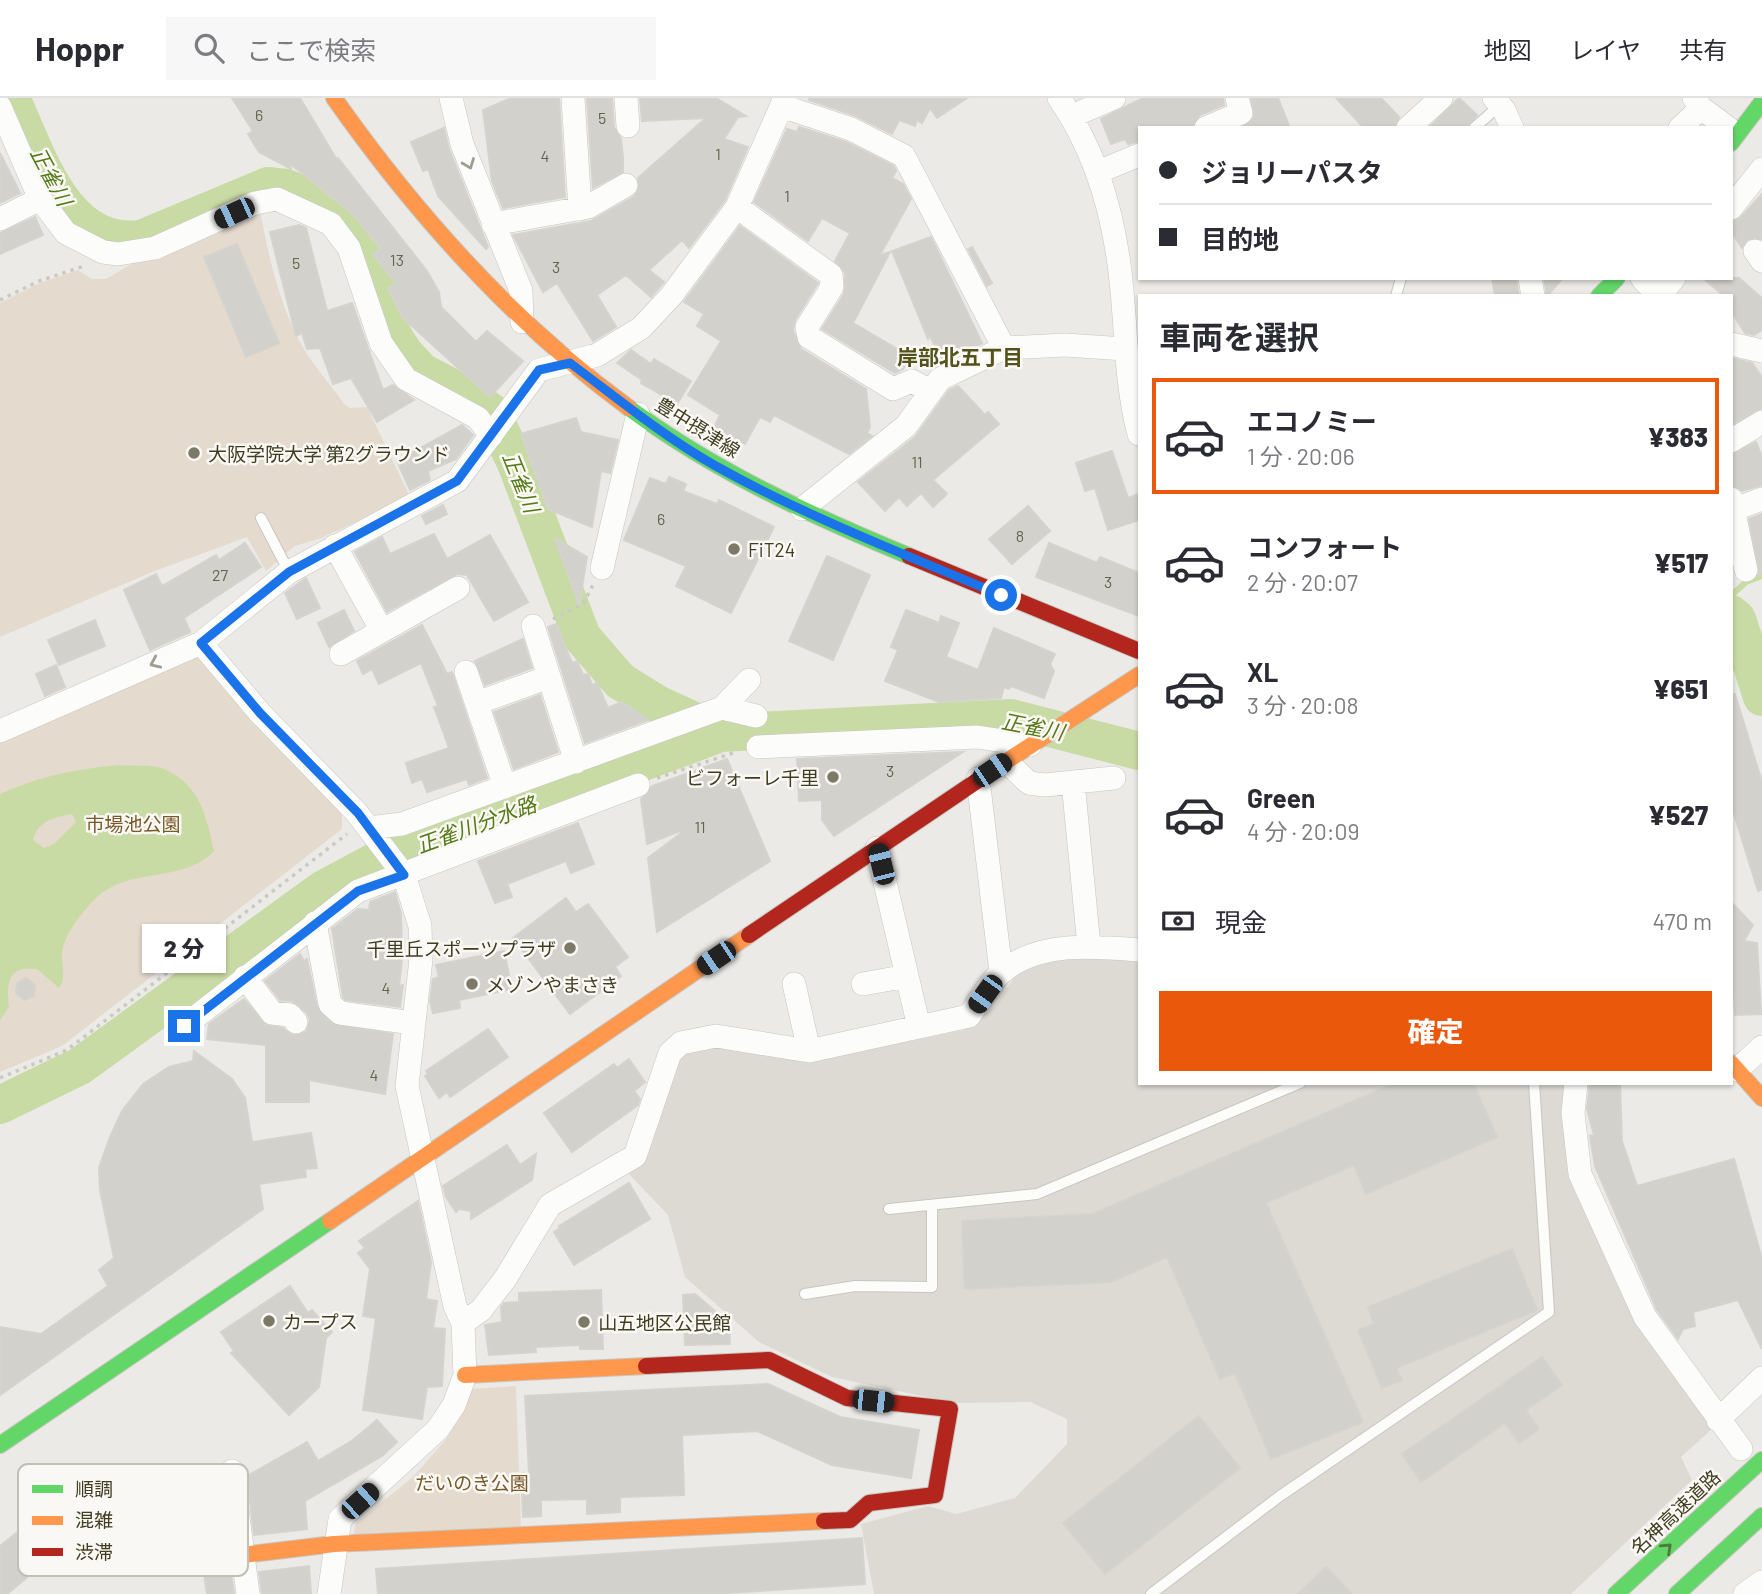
<!DOCTYPE html>
<html lang="ja">
<meta charset="utf-8">
<style>
:root{--surface:#fff;--page:#f7f7f7;--text:#2b2b33;--muted:#7c7c81;--line:#e1e1e2;--accent:#ea580c}
body{margin:0;font-family:Barlow,"Noto Sans JP",sans-serif;background:var(--page);color:var(--text);height:100vh;display:flex;flex-direction:column;font-size:26px;white-space:nowrap}
*{box-sizing:border-box;margin:0}
p{font-size:23px;color:var(--muted)}
.icon{flex:none;width:38px;height:38px;fill:none;stroke:currentColor;stroke-width:2;stroke-linecap:round;stroke-linejoin:round}
.map{position:relative;flex:1;overflow:hidden}
.drawer{position:absolute;left:1138px;top:196px;width:595px;height:791px;display:flex;flex-direction:column;background:var(--surface);border-radius:0px;box-shadow:0 2px 5px #0004}
.drawer>*{flex:none}
.top-card{position:absolute;left:1138px;top:28px;width:595px;height:154px;border-radius:0px;box-shadow:0 2px 5px #0004;display:grid;align-content:center;height:154px;padding:0 21px;background:var(--surface)}
.end{position:absolute;width:32px;height:32px;margin:-16px;border:9px solid #1a73e8;background:#fff;box-shadow:0 0 0 4px #fff}
.from{border-radius:50%}
.bubble{position:absolute;height:49px;border-radius:0px;background:var(--surface);box-shadow:0 2px 5px #0004;font-size:23px;font-weight:800;line-height:49px;text-align:center}
.car{position:absolute;width:21px;height:42px;margin:-21px -10px;border-radius:9px;box-shadow:0 0 5px 2px #0007;background:linear-gradient(#222 24%,#8ab4d8 0 40%,#222 0 76%,#8ab4d8 0 86%,#222 0)}
.top-card b{display:flex;align-items:center;gap:24px;height:66px;font-size:26px}
.top-card b+b{border-top:2px solid var(--line)}
.top-card i{width:18px;height:18px;background:var(--text)}
ul{padding:0;list-style:none}
li{display:flex;align-items:center;gap:21px;height:116px;margin:0 14px 10px;padding:0 7px;border:4px solid transparent;border-radius:0px}
li div{flex:1}
li b{display:block;font-size:26px}
li em{font-style:normal;font-weight:800}
li.on{border-color:var(--accent)}
li>.icon{width:63px;height:63px;stroke-width:1.5}
h2{padding:0 21px;font-size:32px;line-height:84px}
.pay{display:flex;align-items:center;gap:18px;height:77px;padding:0 21px;font-size:26px}
.pay p{margin-inline-start:auto}
.primary-button{display:flex;gap:14px;margin-top:auto;padding:14px 21px}
.primary-button a{flex:1;height:80px;border-radius:0px;background:var(--accent);color:#fff;font-size:28px;font-weight:800;line-height:80px;text-align:center}
header{display:flex;align-items:center;gap:42px;box-sizing:border-box;height:98px;padding:0 35px;background:var(--surface);border-bottom:2px solid var(--line)}
header strong{font-size:33px}
nav{display:flex;gap:38px;margin-inline-start:auto;font-size:24px}
.search{width:490px;height:63px;background:var(--page);display:flex;align-items:center;gap:18px;box-sizing:border-box;padding:0 24px;border-radius:0px;color:var(--muted);font-size:26px}
.map>svg:first-child{display:block}
.built{fill:#dddad3}
.green{fill:#e5dace}
.water{fill:#c9dba4;fill-rule:evenodd}
.lines{fill:none;stroke-linecap:round;stroke-linejoin:round}
.stream{stroke:#c9dba4;stroke-width:6}
.river{stroke:#c9dba4;stroke-width:38}
.building{fill:#d2d1cc;stroke:#d4d3ce;stroke-width:2}
.lane-casing{stroke:#c7c6c1;stroke-width:12}
.street-casing{stroke:#c7c6c1;stroke-width:24}
.fast-casing{stroke:#c7c6c0;stroke-width:18}
.slow-casing{stroke:#c7c6c0;stroke-width:18}
.jam-casing{stroke:#c7c6c0;stroke-width:18}
.path{stroke:#cbcac2;stroke-width:3.5;stroke-dasharray:3.5 5;stroke-linecap:butt}
.lane{stroke:#fcfcfb;stroke-width:10}
.street{stroke:#fcfcfb;stroke-width:23}
.fast{stroke:#63d668;stroke-width:16}
.slow{stroke:#ff974d;stroke-width:16}
.jam{stroke:#b3261e;stroke-width:16}
.oneway{stroke:#9e9d8e}
.oneway2{stroke:#4e7b3d}
.route{stroke:#1a73e8;stroke-width:9}
.poi-dot{fill:#7c7a66;stroke:#faf8f4;stroke-width:2.5}
.labels{text-anchor:middle;dominant-baseline:central;stroke-width:5;stroke-linejoin:round;paint-order:stroke}
.number-label{font-size:16px;fill:#65644d}
.street-label{font-size:19px;fill:#403e21;stroke:#faf8f4}
.poi-label{font-size:19px;fill:#403e21;stroke:#faf8f4;text-anchor:start}
.park-label{font-size:19px;fill:#7a5929;stroke:#faf8f4}
.water-label{font-size:21px;font-style:italic;fill:#557a18;stroke:#faf8f4}
.neighbourhood-label{font-size:21px;font-weight:bold;fill:#54521c;stroke:#faf8f4}
.key{fill:#faf8f4;stroke:#c2c0b5;stroke-width:2}
.key-label{font-size:19px;fill:#403e21}
</style>
<header>
<strong>Hoppr</strong>
<div class="search"><svg class="icon" aria-label="search" viewBox="0 0 24 24"><circle cx="10" cy="10" r="6"/><path d="M15 15l6 6"/></svg>ここで検索</div>
<nav><a>地図</a><a>レイヤ</a><a>共有</a></nav>
</header>
<div class="map">
<svg width="1762" height="1496" viewBox="0 0 1762 1496">
<rect width="100%" height="100%" fill="#ebeae6"/>
<path class="built" d="M1085 858 1139 861V985H1566L1575 1083 1713 1330 1681 1359 1692 1382 1571 1496H874L861 1426 928 1408 956 1416 1015 1400 1067 1346V1321L1030 1304 955 1305 832 1279 759 1244 685 1179 668 1117 629 1076 645 1062 674 967 694 950 724 949 807 964 964 932 995 908 1015 878 1038 865Z"/>
<path class="green" d="M260 113C269 160 280 211 305 253 317 272 332 288 344 306L350 310 367 309 410 399 321 440 295 448 266 473 247 439 152 474 0 539V205L40 185 78 172 92 181H106L133 165 183 150Z
M196 552 342 711V731L62 948 0 974V640Z
M516 1288 521 1430 353 1439 356 1425 413 1379 448 1339 472 1291Z"/>
<path class="water" d="M119 667C133 668 152 666 164 671 200 686 207 720 214 753 183 786 130 768 96 800 83 813 65 835 62 854 61 866 67 880 59 890L37 871C8 867 6 885 9 909L0 922V696C40 678 76 671 119 667ZM72 716 76 724 54 746 44 750 33 742C38 723 55 719 72 716Z"/>
<g class="lines">
<path class="stream" d="M1734 495 1746 484 1762 478"/>
<path class="river" d="M11 0C38 57 63 150 141 141L268 88 286 90 305 97 351 131 370 164 392 236 404 255 422 274 474 301 491 314 516 365 582 539 620 583 657 606 721 635 1011 620 1139 653
M1731 516 1737 521 1762 599
M0 1007 80 968 322 792 376 763 721 635"/>
</g>
<path class="building" d="M232 0H300L337 62 338 60 427 173 439 194 441 209 476 244 487 233 523 263 490 299 403 220 388 190 396 186 373 156 381 151 354 117 289 65 291 71 259 54 248 36 253 33Z
M511 0H559L565 99 503 110 492 83 483 12Z
M587 0H612L614 29 621 40 623 60V74L593 90Z
M640 0H716L746 18 738 19 724 41 748 49 725 102 689 150 682 142 649 172 664 184 651 199 626 177 597 197 616 229 593 243 557 185 543 194 513 137 591 123 633 99 638 93V80L706 20 642 23Z
M810 0H967L937 20 930 10 922 25 917 22 915 28 899 22 892 36 856 18 809 2Z
M1143 0H1223L1224 7 1200 17 1192 30H1139V43L1128 46 1125 41 1111 46 1101 21Z
M1251 0H1278L1290 30H1242L1254 19Z
M1336 0H1381L1399 19 1394 30H1364Z
M1459 0 1477 17 1466 30H1429Z
M799 29 846 44 894 68 896 73 892 80 903 86 911 101 880 157 890 154 853 225 911 259 903 271 895 275 822 231 844 196 845 175 835 163 850 135 822 120 808 143 754 104 787 31 797 34Z
M444 30 449 51 488 149 486 151 438 98 428 71 423 73 411 44Z
M0 55 20 95 0 105Z
M1762 96V141H1748L1742 150 1731 133V124L1741 119Z
M35 119 43 137 0 156V135Z
M299 127 306 130 327 213 352 205 383 292 393 287 414 302 377 324 351 280 333 286 320 250 307 251 302 235 296 238 270 134Z
M740 128 818 185 795 222 793 232 801 251 866 291 870 329 867 335 872 338 849 356 774 317 770 324 760 319 745 346 714 329 720 317 688 297 721 243 697 228 704 216 684 204Z
M931 139 982 245 943 264 930 238 928 241 892 153Z
M237 146 279 245 246 259 204 159Z
M972 149 992 185 987 188 968 151Z
M1492 180H1516L1519 198H1495Z
M1544 180H1563L1547 198Z
M1703 180H1739L1762 200V232L1754 237 1745 235 1731 213V198H1724Z
M631 252 651 266 654 261 691 283 677 306 641 285 642 282 617 265Z
M1731 260 1752 265 1762 279V310L1731 327Z
M958 288 985 317 988 314 999 326 933 382 947 396 933 409 921 395 907 408 899 399 885 413 858 384 915 339 949 292Z
M576 320 581 334 618 342 610 375 601 373 592 429 548 411 521 336Z
M462 327 473 337 456 361 428 373 430 382 410 392 397 363Z
M1756 344 1762 359V387L1742 393 1731 387V357Z
M1112 353 1128 400 1139 396V422L1108 432 1095 390 1085 393 1076 365Z
M669 379 686 386 683 393 717 406 719 402 774 429 731 515 676 488 686 468 624 442 650 380 666 386Z
M443 407 447 416 426 426 422 418Z
M1028 408 1050 433 1012 466 989 441Z
M1762 416V475L1759 476 1749 421Z
M434 436 447 461 490 437 528 504 494 523 467 477 457 476 387 514 355 454 382 439 390 456Z
M555 440 587 459 579 507Z
M245 445 261 469 184 520 190 534 150 552 124 492 156 476 162 488 216 457 219 462Z
M1049 445 1097 465 1100 459 1139 475V518L1036 479Z
M827 458 870 477 833 562 789 543Z
M306 480 320 510 297 521 285 495Z
M344 512 354 533 329 549 318 525Z
M906 512 939 525 941 518 959 525 946 559 978 572 994 530 1055 556 1050 566 1054 573 1044 600 1011 588 1009 591 1004 589 1001 600 939 604 885 583 898 552 891 549Z
M95 522 105 548 59 567 48 542Z
M556 526 572 565 577 563 583 577 588 576 592 587 597 585 608 610 622 604 648 622 585 645 548 529Z
M422 527 447 576 452 574 487 680 469 687 467 681 427 694 422 681 412 685 406 665 449 650 434 609 438 608 421 565 379 586 372 571 363 576 357 563Z
M523 541 532 570 485 587 475 563Z
M56 567 65 589 45 598 36 576Z
M1735 596 1762 684V792L1758 793 1731 706V597Z
M540 597 558 654 514 671 494 614Z
M963 654 834 738 822 722V702L799 703 797 661Z
M727 661 770 763 657 834 648 760 681 735 680 733 647 746 641 701 652 688Z
M578 725 594 766 571 775 566 763 507 786 512 799 495 805 478 763Z
M395 794 401 816 402 862 399 888 403 887 400 909 346 902 343 899 332 831 358 811 369 812 370 804Z
M566 800 576 814 588 806 628 859 615 869 621 878 570 916 549 888 561 880 546 884 513 840Z
M1731 804 1753 827 1744 843 1757 845 1761 916 1735 917 1732 863 1731 865Z
M504 853 512 891 459 902 460 910 433 915 430 903 433 881 439 879 436 867Z
M300 856 304 863 307 861 317 909 331 925 393 936 385 996 309 982V1004H266V947L207 941 209 926 244 901 266 927 283 930 292 937 306 934 310 922 307 915 292 903 280 902 265 883Z
M26 880 35 887 34 898 24 902 16 895 17 885Z
M488 931 508 959 450 999 447 994 439 1000 425 978 428 976 426 973Z
M194 953 232 981 245 1000 252 1044 311 1035 317 1070 305 1071 306 1079 259 1086 263 1111 0 1297V1229L41 1236 108 1188 99 1172 114 1160 100 1092 99 1070 110 1039 122 1013 143 986 169 969 193 963Z
M629 961 645 984 634 993 640 1001 638 1007 572 1054 544 1015 614 966 617 970Z
M1395 985H1473L1497 1039 1366 1096 1354 1067 1266 1105 1363 1324 1271 1361 1235 1275 1220 1281 1167 1159 1111 1184 965 1191 962 1123 1093 1116Z
M1590 985H1620L1622 1043 1637 1088 1734 1061 1762 1161V1251L1738 1202 1693 1214 1695 1228 1683 1231 1678 1241 1657 1212 1595 1068 1590 1038 1594 1037 1587 1011Z
M507 1047 520 1067 536 1056 532 1082 471 1121V1113L459 1111 456 1114 446 1099 443 1088Z
M629 1085 650 1121 574 1167 554 1134 560 1130 559 1128Z
M418 1103 431 1164 426 1201 437 1203 433 1230 445 1231 442 1288 427 1289 422 1321 363 1312 376 1220 363 1218 370 1171 358 1155 365 1150 359 1143Z
M1512 1151 1537 1212 1396 1270 1402 1282 1382 1290 1358 1232 1374 1226 1368 1209Z
M290 1188 308 1215 312 1212 332 1234 326 1240 319 1289 289 1317 231 1255 234 1253 221 1234Z
M601 1192 603 1251H580V1247L535 1249 536 1254 489 1257 485 1227 502 1224 501 1209 504 1205 519 1204V1195Z
M695 1196 729 1225 730 1246 685 1247 683 1197Z
M1542 1259 1562 1287 1526 1312 1539 1331 1519 1345 1505 1325 1421 1384 1402 1356Z
M768 1286 840 1319 919 1332 911 1380 832 1367 757 1333 682 1337 684 1397 620 1399V1414L587 1416V1401L541 1402V1418L523 1419 521 1375H529L525 1298Z
M1199 1318 1240 1370 1105 1476 1063 1425Z
M377 1322 397 1344 382 1358 305 1403 307 1431 254 1437 247 1378 307 1344 318 1363 353 1342Z
M221 1395 228 1448 225 1460 230 1470 234 1496H207L195 1416 203 1414 202 1406Z
M20 1432 47 1463 7 1496H0V1448Z
M862 1440 865 1486 713 1496H378L376 1471Z
M309 1468 311 1496H262L259 1474Z
M1326 1469 1352 1496H1298Z"/>
<g class="lines">
<g class="lane-casing">
<path id="lane" d="M1474 30 1500 7
M1396 198 1401 180
M261 420 289 474
M889 1111 1037 1096 1300 985
M805 1196 855 1188 932 1189V1109
M1151 1496 1280 1398 1549 1214 1534 985"/>
</g>
<g class="street-casing">
<path id="street" d="M451 0 462 46 521 193 522 224
M573 0 580 111
M626 0 628 28
M1059 0C1093 49 1111 107 1119 166 1127 223 1124 280 1139 336
M1494 0 1504 12 1512 30
M1694 0 1701 10 1728 30
M782 8 851 31 904 58 1004 250
M0 9 40 101 66 135 103 154 118 156 155 150 255 105 277 101 331 126 349 150 381 245 406 281 478 320 491 338
M1072 18 1114 0
M1206 30 1241 15 1237 0
M1408 30 1441 0
M1680 30 1701 10
M1098 74 1139 57
M737 109 831 177 832 189 807 229 809 239 893 291 912 283 930 293
M1731 110 1762 71
M0 121 40 101
M493 126 588 109 626 87
M1755 153 1762 163
M1530 180 1533 198
M1642 180 1659 198
M1660 198 1674 180
M1731 246 1762 253
M1731 343 1762 324
M1731 401 1746 472
M802 411 906 328 940 281 1004 250 1065 247 1125 251
M1735 411 1762 401
M335 448 382 533
M602 470 638 316
M533 528 576 664
M201 545 260 615 357 715 404 777 420 828 421 861 407 988 455 1208 463 1225 465 1277 454 1307 438 1331 340 1421 329 1496
M341 556 458 490
M466 574 505 689
M477 605 549 579
M722 610 756 618
M0 633 201 545 289 474 457 383 539 272 597 257 641 230 671 198 737 109 785 0
M758 649 977 639 1030 647
M1006 663 1029 685 1045 687 1114 680
M978 681 1001 874
M1073 684 1089 848
M369 730 402 726 722 610 749 582
M877 750 919 929
M315 825 330 906 340 915 413 925
M245 879 272 915 290 917 296 924
M794 886 809 953
M863 886 907 878
M184 928 358 793 638 687
M1737 972 1762 949
M1576 985 1573 1015 1580 1076 1645 1219 1741 1351
M463 1225 481 1212 505 1181 550 1107 635 1058 670 955 681 945 716 938 809 953 969 918C979 904 989 884 1002 874 1039 843 1094 848 1139 852
M1718 1322 1762 1280
M232 1373 248 1496
M1745 1496 1762 1484"/>
</g>
<g class="fast-casing">
<path id="fast" d="M1731 45 1762 4
M1599 198 1617 180
M629 310C716 374 810 417 909 458
M0 1347 330 1123
M1616 1496 1762 1362
M1677 1496 1762 1418"/>
</g>
<g class="slow-casing">
<path id="slow" d="M334 0C417 118 512 224 629 310
M996 670 1139 577
M1731 965 1762 1000
M330 1123 749 837
M465 1277 646 1268
M243 1457 334 1446 824 1423"/>
</g>
<g class="jam-casing">
<path id="jam" d="M909 458 1139 553
M749 837 996 670
M646 1268 769 1262 847 1300 950 1311 935 1397 869 1405 850 1422 824 1423"/>
</g>
<path class="path" d="M0 202 39 183 84 168
M553 521 583 506 593 487
M657 680 736 654
M0 980 67 952 347 736"/>
<use href="#lane" class="lane"/>
<use href="#street" class="street"/>
<use href="#fast" class="fast"/>
<use href="#slow" class="slow"/>
<use href="#jam" class="jam"/>
</g>
<defs><path id="oneway-chevron" d="M-2-3.5L2.5 0L-2 3.5" fill="none" stroke-width="1.6" stroke-linecap="round" stroke-linejoin="round" transform="scale(1.75)"/></defs>
<g class="oneway">
<use href="#oneway-chevron" transform="translate(469 66) rotate(69)"/>
<use href="#oneway-chevron" transform="translate(155 565) rotate(156)"/>
</g>
<use class="oneway2" href="#oneway-chevron" transform="translate(1667 1450) rotate(-43)"/>
<g class="lines">
<path class="route" d="M184 928 358 793 404 777 358 715 260 615 201 545 289 474 457 383 539 272 570 265C617 300 663 338 714 367 805 418 904 456 1001 497"/>
</g>
<g class="poi-dot">
<circle cx="194" cy="355" r="7"/>
<circle cx="734" cy="451" r="7"/>
<circle cx="833" cy="679" r="7"/>
<circle cx="570" cy="850" r="7"/>
<circle cx="472" cy="886" r="7"/>
<circle cx="269" cy="1223" r="7"/>
<circle cx="584" cy="1224" r="7"/>
</g>
<g class="labels">
<g class="number-label">
<text x="259" y="16">6</text>
<text x="602" y="19">5</text>
<text x="718" y="55">1</text>
<text x="545" y="57">4</text>
<text x="787" y="97">1</text>
<text x="397" y="161">13</text>
<text x="296" y="164">5</text>
<text x="556" y="168">3</text>
<text x="917" y="363">11</text>
<text x="661" y="420">6</text>
<text x="1020" y="437">8</text>
<text x="220" y="476">27</text>
<text x="1108" y="483">3</text>
<text x="890" y="672">3</text>
<text x="700" y="728">11</text>
<text x="386" y="889">4</text>
<text x="374" y="976">4</text>
</g>
<g class="street-label">
<text transform="translate(698 329) rotate(32)">豊中摂津線</text>
<text transform="translate(1675 1414) rotate(-43)">名神高速道路</text>
</g>
<g class="poi-label">
<text x="208" y="355">大阪学院大学 第2グラウンド</text>
<text x="748" y="451">FiT24</text>
<text x="819" y="679" text-anchor="end">ビフォーレ千里</text>
<text x="556" y="850" text-anchor="end">千里丘スポーツプラザ</text>
<text x="486" y="886">メゾンやまさき</text>
<text x="283" y="1223">カープス</text>
<text x="598" y="1224">山五地区公民館</text>
</g>
<g class="park-label">
<text x="133" y="725">市場池公園</text>
<text x="472" y="1384">だいのき公園</text>
</g>
<g class="water-label">
<text transform="translate(52 78) rotate(62)">正雀川</text>
<text transform="translate(522 384) rotate(68)">正雀川</text>
<text transform="translate(1033 628) rotate(11)">正雀川</text>
<text transform="translate(476 726) rotate(-20)">正雀川分水路</text>
</g>
<g class="neighbourhood-label">
<text x="960" y="258">岸部北五丁目</text>
</g>
</g>
<rect x="18" y="1366" width="230" height="112" rx="10" class="key"/>
<rect x="32" y="1387" width="31" height="8" fill="#63d668"/>
<rect x="32" y="1418" width="31" height="9" fill="#ff974d"/>
<rect x="32" y="1450" width="31" height="8" fill="#b3261e"/>
<g class="key-label">
<text x="75" y="1398">順調</text>
<text x="75" y="1429">混雑</text>
<text x="75" y="1461">渋滞</text>
</g>
</svg>
<i class="end from" style="left:1001px;top:497px"></i>
<i class="end" style="left:184px;top:928px"></i>
<div class="bubble" style="left:142px;top:826px;width:84px">2 分</div>
<i class="car" style="left:234px;top:115px;rotate:245deg"></i>
<i class="car" style="left:992px;top:672px;rotate:56deg"></i>
<i class="car" style="left:881px;top:766px;rotate:346deg"></i>
<i class="car" style="left:716px;top:860px;rotate:236deg"></i>
<i class="car" style="left:985px;top:896px;rotate:216deg"></i>
<i class="car" style="left:873px;top:1303px;rotate:96deg"></i>
<i class="car" style="left:360px;top:1403px;rotate:48deg"></i>
<div class="top-card">
<b><i class="from"></i>ジョリーパスタ</b>
<b><i></i>目的地</b>
</div>
<section class="drawer">
<h2>車両を選択</h2>
<ul>
<li class="on"><svg class="icon" aria-label="car" viewBox="0 0 24 24"><path d="M5 17H2v-5l4-1 3-4h7l3 4 3 1v5h-3M9 17h6M6 11h13"/><circle cx="7" cy="17" r="2"/><circle cx="17" cy="17" r="2"/></svg><div><b>エコノミー</b><p>1 分 · 20:06</p></div><em>¥383</em></li>
<li><svg class="icon" aria-label="car" viewBox="0 0 24 24"><path d="M5 17H2v-5l4-1 3-4h7l3 4 3 1v5h-3M9 17h6M6 11h13"/><circle cx="7" cy="17" r="2"/><circle cx="17" cy="17" r="2"/></svg><div><b>コンフォート</b><p>2 分 · 20:07</p></div><em>¥517</em></li>
<li><svg class="icon" aria-label="car" viewBox="0 0 24 24"><path d="M5 17H2v-5l4-1 3-4h7l3 4 3 1v5h-3M9 17h6M6 11h13"/><circle cx="7" cy="17" r="2"/><circle cx="17" cy="17" r="2"/></svg><div><b>XL</b><p>3 分 · 20:08</p></div><em>¥651</em></li>
<li><svg class="icon" aria-label="car" viewBox="0 0 24 24"><path d="M5 17H2v-5l4-1 3-4h7l3 4 3 1v5h-3M9 17h6M6 11h13"/><circle cx="7" cy="17" r="2"/><circle cx="17" cy="17" r="2"/></svg><div><b>Green</b><p>4 分 · 20:09</p></div><em>¥527</em></li>
</ul>
<div class="pay"><svg class="icon" aria-label="cash" viewBox="0 0 24 24"><path d="M3 7h18v10H3z"/><circle cx="12" cy="12" r="2"/></svg>現金<p>470 m</p></div>
<div class="primary-button"><a>確定</a></div>
</section>
</div>
